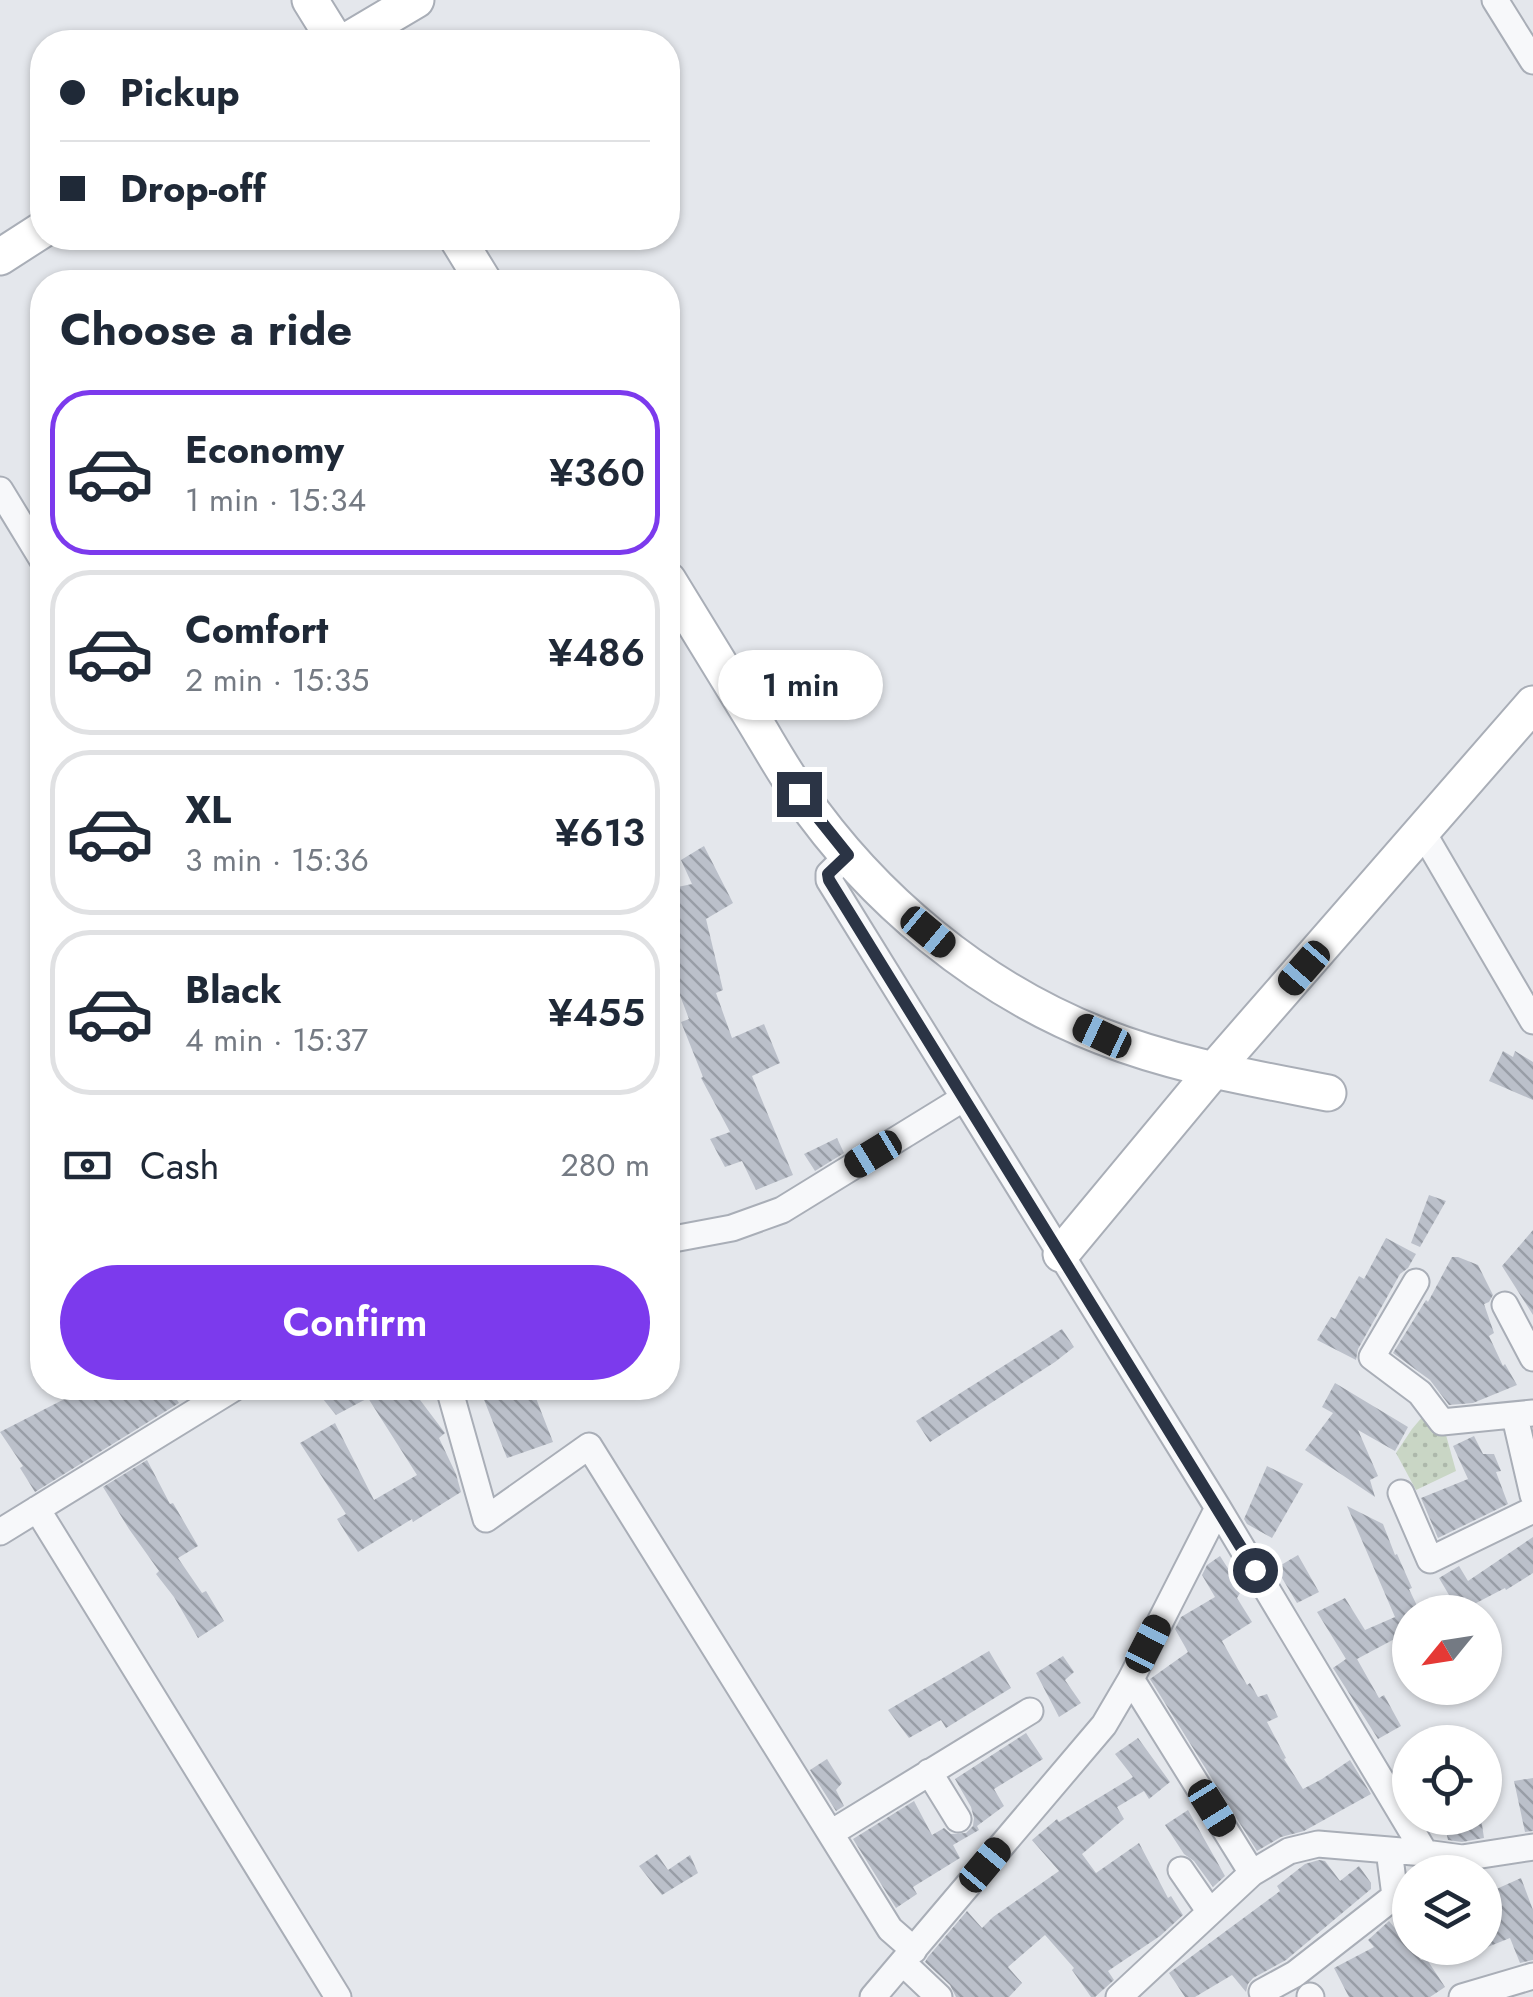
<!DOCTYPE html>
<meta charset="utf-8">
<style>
:root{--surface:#fff;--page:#f2f2f3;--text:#1f2937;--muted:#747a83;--line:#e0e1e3;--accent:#7c3aed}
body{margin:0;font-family:Jost,sans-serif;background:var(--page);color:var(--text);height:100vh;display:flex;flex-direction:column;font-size:38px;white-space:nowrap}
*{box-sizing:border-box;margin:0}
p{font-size:32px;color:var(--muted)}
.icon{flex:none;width:55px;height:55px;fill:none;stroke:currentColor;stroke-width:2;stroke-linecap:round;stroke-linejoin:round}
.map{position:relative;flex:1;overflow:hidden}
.panel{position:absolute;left:30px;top:270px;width:650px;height:1130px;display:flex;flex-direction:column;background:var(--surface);border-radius:40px;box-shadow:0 2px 8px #0004}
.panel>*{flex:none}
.banner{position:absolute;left:30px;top:30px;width:650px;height:220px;border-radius:40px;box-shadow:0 2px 8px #0004;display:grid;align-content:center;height:220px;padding:0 30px;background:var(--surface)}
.needle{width:65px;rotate:240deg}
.controls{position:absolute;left:1392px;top:1595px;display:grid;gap:20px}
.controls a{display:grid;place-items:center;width:110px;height:110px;border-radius:50%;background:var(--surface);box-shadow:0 2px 8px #0004;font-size:50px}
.end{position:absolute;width:45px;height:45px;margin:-22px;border:12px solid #2b3445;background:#fff;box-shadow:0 0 0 5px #fff}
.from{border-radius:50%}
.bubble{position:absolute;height:70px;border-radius:35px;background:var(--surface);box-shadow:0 2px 8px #0004;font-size:32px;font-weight:600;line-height:70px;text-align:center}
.car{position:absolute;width:30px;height:60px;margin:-30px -15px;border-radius:12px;box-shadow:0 0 8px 2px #0007;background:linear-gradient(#222 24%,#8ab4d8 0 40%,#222 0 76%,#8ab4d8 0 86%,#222 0)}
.banner b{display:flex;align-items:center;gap:35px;height:95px;font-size:38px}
.banner b+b{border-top:2px solid var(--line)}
.banner i{width:25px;height:25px;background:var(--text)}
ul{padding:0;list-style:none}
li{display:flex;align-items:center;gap:30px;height:165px;margin:0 20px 15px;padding:0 10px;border:5px solid var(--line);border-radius:40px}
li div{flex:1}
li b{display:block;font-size:38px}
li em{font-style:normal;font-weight:600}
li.selected{border-color:var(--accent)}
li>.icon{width:90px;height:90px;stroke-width:1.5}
h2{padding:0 30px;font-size:45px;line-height:120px}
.pay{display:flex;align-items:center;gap:25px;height:110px;padding:0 30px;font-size:38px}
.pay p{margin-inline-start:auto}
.cta{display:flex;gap:20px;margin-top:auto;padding:20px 30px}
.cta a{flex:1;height:115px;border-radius:60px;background:var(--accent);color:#fff;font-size:40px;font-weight:600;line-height:115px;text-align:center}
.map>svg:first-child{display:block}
.park{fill:url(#park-dots)}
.building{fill:url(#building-back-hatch)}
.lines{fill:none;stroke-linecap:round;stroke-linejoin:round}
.street-casing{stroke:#a9aeb7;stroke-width:29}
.secondary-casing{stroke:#a9aeb7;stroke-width:39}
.street{stroke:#f7f8fa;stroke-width:25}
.secondary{stroke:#fff;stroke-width:35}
.route{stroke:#2b3445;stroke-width:12}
</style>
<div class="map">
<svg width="1533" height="1997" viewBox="0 0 1533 1997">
<defs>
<pattern id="park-dots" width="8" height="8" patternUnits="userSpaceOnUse" patternTransform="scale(2.5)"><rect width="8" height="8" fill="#c9d6c5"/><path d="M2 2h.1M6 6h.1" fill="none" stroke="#adb8ab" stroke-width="1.8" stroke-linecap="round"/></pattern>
<pattern id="building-back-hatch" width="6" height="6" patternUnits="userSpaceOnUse" patternTransform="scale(2.5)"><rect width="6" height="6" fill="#bbc0ca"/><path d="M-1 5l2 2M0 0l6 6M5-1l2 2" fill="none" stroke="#989da6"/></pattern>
</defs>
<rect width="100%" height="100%" fill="#e4e7ec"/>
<path class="park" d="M1423 1416 1439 1435H1446L1456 1471 1416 1490 1396 1453 1412 1429Z"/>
<path class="building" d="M704 846 733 903 706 919 723 990 716 993 732 1038 764 1024 780 1063 752 1076 793 1175 756 1190 742 1161 725 1167 710 1139 730 1132 701 1078 703 1077 681 1022 689 1019 668 964V889L692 884 681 860Z
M1503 1051 1513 1057 1515 1051 1533 1062V1100L1489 1081Z
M837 1138 844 1153 815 1171 804 1154Z
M1429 1195 1446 1201 1420 1247 1411 1243Z
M1533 1230V1315L1502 1266Z
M1386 1238 1416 1254 1408 1268 1400 1274 1358 1349 1356 1360 1317 1340 1331 1317 1335 1319 1359 1276 1364 1279Z
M1452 1257H1458L1478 1265 1493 1295 1489 1302 1484 1304 1494 1333 1489 1336 1503 1366 1505 1364 1517 1385 1473 1403 1449 1405 1430 1380 1393 1353 1426 1300 1428 1302Z
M1062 1329 1074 1347 1055 1362 930 1442 916 1421Z
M1335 1383 1408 1427 1395 1451 1358 1430 1378 1476 1370 1480 1375 1497 1305 1450 1333 1413 1322 1407Z
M86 1388H169L179 1403 35 1492 20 1468 23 1466 0 1432Z
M314 1388H411L445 1433 439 1438 456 1474 461 1492 413 1522 412 1519 358 1552 337 1519 346 1514 300 1443 335 1423 374 1500 417 1475 368 1398 336 1415Z
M501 1388H532L553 1442 507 1458 481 1392Z
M1474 1436 1483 1454H1494L1501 1471 1496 1472 1508 1504 1438 1538 1421 1498 1468 1479 1453 1446Z
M147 1460 170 1504 173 1503 198 1546 178 1558 202 1593 206 1591 224 1621 198 1638 174 1597 156 1574 159 1571 129 1529 103 1487Z
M1267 1466 1303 1484 1272 1538 1247 1524 1244 1519Z
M1347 1506 1383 1524 1395 1555 1397 1554 1412 1588 1409 1589 1420 1612H1410V1653L1402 1635 1357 1659 1379 1698 1384 1695 1401 1726 1378 1739 1333 1668 1346 1659 1317 1612 1345 1598 1365 1630 1395 1617Z
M1533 1537V1573L1506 1590 1505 1588 1459 1612 1439 1578 1459 1566 1468 1581Z
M1298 1555 1319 1592 1297 1603 1276 1568Z
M1220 1556 1238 1584 1243 1581 1245 1585 1237 1598 1252 1622 1222 1641 1247 1685 1250 1683 1258 1697 1267 1694 1278 1717 1267 1722 1286 1758 1284 1759 1303 1789 1322 1779 1350 1760 1371 1794 1304 1831 1281 1837 1257 1851 1150 1679 1188 1652 1175 1629 1181 1617 1215 1597 1202 1575 1207 1565Z
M989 1651 1011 1688 946 1728 941 1720 909 1738 888 1710Z
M1063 1656 1074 1672 1065 1680 1081 1703 1059 1717 1036 1673Z
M1026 1733 1043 1759 994 1789 1004 1806 977 1826 979 1830 953 1845 960 1858 913 1887 917 1894 896 1908 853 1839 914 1801 932 1835 944 1828 951 1834 966 1833 973 1826 974 1818 971 1807 955 1779Z
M1138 1738 1170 1782 1149 1799 1144 1791 1117 1807 1124 1819 1082 1854 1096 1873 1139 1843 1168 1898 1171 1896 1183 1915 1160 1936 1108 1971 1114 1980 1095 1997H1091L1072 1970 1074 1968 1045 1935 1008 1967 1022 1983 1009 1997H956L950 1985 925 1962 928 1957 967 1911 982 1928 993 1917 1059 1871 1032 1840 1057 1819 1059 1822 1133 1777 1115 1754Z
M827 1759 842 1783 836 1790 844 1806 836 1811 810 1770Z
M1533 1778V1831L1525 1832 1514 1781Z
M1188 1810 1225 1876 1213 1887 1194 1861 1184 1854 1165 1825Z
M1443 1818H1481L1484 1838 1462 1842 1448 1840Z
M657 1854 668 1870 690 1855 698 1873 662 1895 639 1866Z
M1319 1860 1325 1861 1340 1881 1359 1866 1371 1883V1889L1286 1960 1253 1978 1248 1984 1246 1992 1232 1975 1195 1997H1185L1169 1973 1280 1891 1277 1886 1305 1864Z
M1521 1878 1533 1910V1960L1520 1963 1510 1938 1485 1948V1922L1501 1915 1492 1891Z
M1389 1921 1421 1960 1426 1958 1445 1987 1430 1997H1349L1334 1968 1374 1947 1368 1940Z"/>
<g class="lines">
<g class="street-casing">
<path id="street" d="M1495 0 1533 61
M0 490 42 559
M1422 831 1533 1021
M848 855 829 874V880L1218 1508 1425 1853 1462 1858 1533 1847
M668 1240 732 1228 782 1210 964 1098
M1416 1282 1372 1357 1420 1393 1442 1422 1533 1413
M1505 1305 1533 1358
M449 1388 486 1519 589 1446 890 1929 914 1950
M1515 1417 1533 1495
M1401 1493 1430 1560 1533 1510
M37 1509 338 1997
M0 1532 234 1388
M1131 1679 1252 1873
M929 1772 958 1819
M831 1833 1030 1711
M1181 1870 1210 1912
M903 1963 939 1997
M1262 1992 1295 1974 1395 1896 1389 1850
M1310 1996 1311 1997
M873 1997 1104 1725 1131 1679 1218 1508
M1119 1997 1252 1873 1289 1851 1318 1844 1425 1853
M1462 1997 1533 1976"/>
</g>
<g class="secondary-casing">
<path id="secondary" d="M310 0 336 42
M345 42 416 0
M457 238 484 282
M0 257 42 230
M668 580C697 627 726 675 755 722 769 745 783 770 799 793 872 899 980 989 1101 1036 1174 1065 1252 1078 1328 1093
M1061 1254 1213 1071 1533 704"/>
</g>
<use href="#street" class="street"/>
<use href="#secondary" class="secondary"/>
</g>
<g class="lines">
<path class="route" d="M799 794 848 855 828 874 829 880 1255 1570"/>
</g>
</svg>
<div class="controls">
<a><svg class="needle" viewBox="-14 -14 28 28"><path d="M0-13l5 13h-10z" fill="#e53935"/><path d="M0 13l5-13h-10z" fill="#747a83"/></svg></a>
<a><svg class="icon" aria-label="locate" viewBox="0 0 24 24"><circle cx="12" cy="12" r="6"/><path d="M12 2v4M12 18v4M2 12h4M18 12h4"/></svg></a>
<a><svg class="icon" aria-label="layers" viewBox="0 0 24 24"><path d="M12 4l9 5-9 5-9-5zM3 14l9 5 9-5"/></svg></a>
</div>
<i class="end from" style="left:1255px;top:1570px"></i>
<i class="end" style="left:799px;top:794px"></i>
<div class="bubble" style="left:718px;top:650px;width:165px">1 min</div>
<i class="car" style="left:928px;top:932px;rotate:130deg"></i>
<i class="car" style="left:1304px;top:968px;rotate:221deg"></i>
<i class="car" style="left:1102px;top:1036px;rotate:295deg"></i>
<i class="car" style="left:873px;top:1154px;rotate:239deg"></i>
<i class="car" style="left:1148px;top:1644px;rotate:27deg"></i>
<i class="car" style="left:1212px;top:1808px;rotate:148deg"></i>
<i class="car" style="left:985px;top:1865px;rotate:40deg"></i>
<div class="banner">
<b><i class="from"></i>Pickup</b>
<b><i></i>Drop-off</b>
</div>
<section class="panel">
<h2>Choose a ride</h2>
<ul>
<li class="selected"><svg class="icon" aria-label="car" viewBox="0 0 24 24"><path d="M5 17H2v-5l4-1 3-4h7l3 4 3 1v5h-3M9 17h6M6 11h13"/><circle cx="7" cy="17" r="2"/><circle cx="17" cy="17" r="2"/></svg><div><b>Economy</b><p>1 min · 15:34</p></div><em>¥360</em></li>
<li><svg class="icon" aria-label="car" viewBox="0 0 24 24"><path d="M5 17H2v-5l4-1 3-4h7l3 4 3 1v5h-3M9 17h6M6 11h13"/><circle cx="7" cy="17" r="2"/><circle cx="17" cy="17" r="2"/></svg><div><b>Comfort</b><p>2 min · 15:35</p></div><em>¥486</em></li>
<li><svg class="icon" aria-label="car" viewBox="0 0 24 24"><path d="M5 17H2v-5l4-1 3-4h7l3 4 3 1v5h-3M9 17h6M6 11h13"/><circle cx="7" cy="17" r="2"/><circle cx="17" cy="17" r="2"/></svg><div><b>XL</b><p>3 min · 15:36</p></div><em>¥613</em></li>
<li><svg class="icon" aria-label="car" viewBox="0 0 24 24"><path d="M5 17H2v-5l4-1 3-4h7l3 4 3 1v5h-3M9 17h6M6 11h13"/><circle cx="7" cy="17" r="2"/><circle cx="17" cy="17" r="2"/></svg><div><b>Black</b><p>4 min · 15:37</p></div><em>¥455</em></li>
</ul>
<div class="pay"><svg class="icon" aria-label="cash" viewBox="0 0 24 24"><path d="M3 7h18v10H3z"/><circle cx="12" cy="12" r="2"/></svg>Cash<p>280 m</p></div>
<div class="cta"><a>Confirm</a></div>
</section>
</div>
